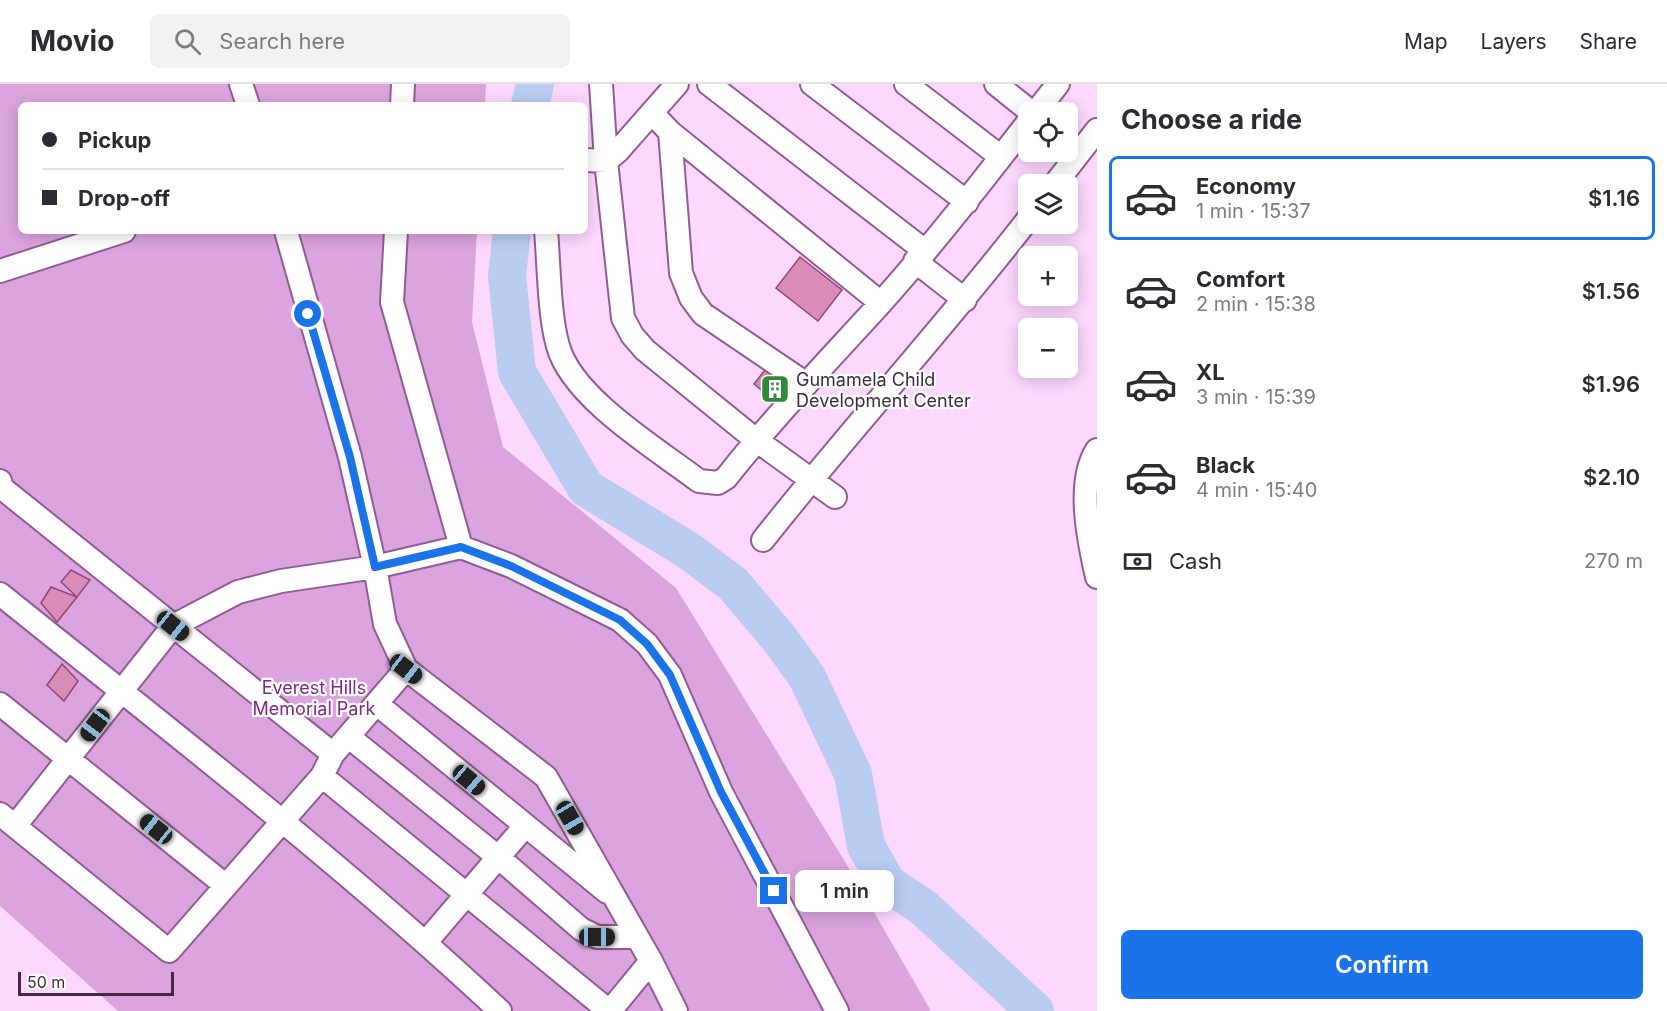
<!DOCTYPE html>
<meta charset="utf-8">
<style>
:root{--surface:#fff;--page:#f2f2f3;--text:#2b2b33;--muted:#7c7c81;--line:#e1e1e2;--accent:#1a73e8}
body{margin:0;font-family:Inter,sans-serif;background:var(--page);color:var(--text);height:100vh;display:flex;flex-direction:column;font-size:22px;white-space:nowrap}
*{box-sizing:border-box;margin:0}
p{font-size:20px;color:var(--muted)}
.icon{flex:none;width:33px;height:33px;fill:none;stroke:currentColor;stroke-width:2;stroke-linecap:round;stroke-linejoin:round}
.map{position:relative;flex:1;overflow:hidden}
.side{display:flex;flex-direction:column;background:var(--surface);width:570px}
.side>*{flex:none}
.top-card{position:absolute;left:18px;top:18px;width:570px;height:132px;border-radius:9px;box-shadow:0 3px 15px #0003;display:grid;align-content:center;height:132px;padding:0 24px;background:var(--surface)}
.controls{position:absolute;left:1018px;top:18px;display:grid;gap:12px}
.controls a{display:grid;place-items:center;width:60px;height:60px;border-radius:9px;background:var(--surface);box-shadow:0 3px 15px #0003;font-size:30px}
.scale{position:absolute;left:18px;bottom:15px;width:156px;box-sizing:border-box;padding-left:6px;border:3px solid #412942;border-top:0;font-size:16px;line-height:21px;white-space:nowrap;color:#412942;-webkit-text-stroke:4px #fff;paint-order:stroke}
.end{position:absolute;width:27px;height:27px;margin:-14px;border:8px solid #1a73e8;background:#fff;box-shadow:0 0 0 3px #fff}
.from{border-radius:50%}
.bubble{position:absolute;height:42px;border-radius:9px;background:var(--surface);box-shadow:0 3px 15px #0003;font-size:20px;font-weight:600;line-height:42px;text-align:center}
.car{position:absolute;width:18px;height:36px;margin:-18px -9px;border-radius:8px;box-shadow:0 0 4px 2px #0007;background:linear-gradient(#222 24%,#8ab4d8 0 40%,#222 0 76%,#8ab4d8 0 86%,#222 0)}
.top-card b{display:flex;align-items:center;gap:21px;height:57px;font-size:22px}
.top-card b+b{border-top:2px solid var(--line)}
.top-card i{width:15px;height:15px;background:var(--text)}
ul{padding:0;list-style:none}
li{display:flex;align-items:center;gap:18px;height:84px;margin:0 12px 9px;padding:0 12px;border:3px solid transparent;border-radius:9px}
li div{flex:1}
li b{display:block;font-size:22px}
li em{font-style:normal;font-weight:600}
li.selected{border-color:var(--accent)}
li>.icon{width:54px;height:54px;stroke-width:1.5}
h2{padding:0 24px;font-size:27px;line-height:72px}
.pay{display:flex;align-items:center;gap:15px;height:66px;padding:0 24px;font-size:22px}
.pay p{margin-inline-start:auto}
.action{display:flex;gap:12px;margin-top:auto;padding:12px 24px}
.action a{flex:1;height:69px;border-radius:9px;background:var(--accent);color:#fff;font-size:24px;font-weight:600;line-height:69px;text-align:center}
header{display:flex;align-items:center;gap:36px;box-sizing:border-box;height:84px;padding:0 30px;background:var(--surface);border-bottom:2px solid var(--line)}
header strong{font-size:28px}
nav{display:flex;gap:33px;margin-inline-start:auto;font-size:21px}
.search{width:420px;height:54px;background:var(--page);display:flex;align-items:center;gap:15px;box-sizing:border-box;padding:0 21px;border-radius:9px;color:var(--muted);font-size:22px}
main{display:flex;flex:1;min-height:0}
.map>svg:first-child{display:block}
.green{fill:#dca4de}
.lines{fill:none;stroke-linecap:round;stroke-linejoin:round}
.river{stroke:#baccf1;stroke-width:38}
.building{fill:#d98cb7;stroke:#904973;stroke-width:1.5}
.minor-casing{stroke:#925b95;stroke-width:26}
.minor{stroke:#fff;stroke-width:22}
.route{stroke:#1a73e8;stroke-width:8}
.labels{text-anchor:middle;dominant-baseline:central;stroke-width:4.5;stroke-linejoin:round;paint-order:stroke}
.poi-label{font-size:18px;fill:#412942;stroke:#fff;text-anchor:start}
.park-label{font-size:18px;fill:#812787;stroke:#fff}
</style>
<header>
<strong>Movio</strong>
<div class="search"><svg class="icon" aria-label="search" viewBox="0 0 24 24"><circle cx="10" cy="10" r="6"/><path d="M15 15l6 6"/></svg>Search here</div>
<nav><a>Map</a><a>Layers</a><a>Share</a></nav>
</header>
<main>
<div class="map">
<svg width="1097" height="927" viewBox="0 0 1097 927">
<rect width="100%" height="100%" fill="#fdd8fe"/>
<path class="green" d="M0 0H486L485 21H21V147H477L472 238 503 363 676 504 844 776 931 927H118L0 822Z"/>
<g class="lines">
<path class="river" d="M530 21 535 0
M512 147 507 192 517 288 586 404 689 467 733 500 779 554 807 593 853 690 866 762 887 799 924 824 1035 927"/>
</g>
<path class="building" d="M800 173 842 206 818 237 776 204Z
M765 286 794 309 782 323 754 300Z
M71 486 90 496 77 513 61 498Z
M51 503 77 513 57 538 41 519Z
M62 580 78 597 64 617 47 601Z"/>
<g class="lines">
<g class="minor-casing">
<path id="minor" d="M241 0 248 21
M601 0 606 77 623 234 632 251 645 266 756 356 835 413
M709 0 925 167
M812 0 967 118
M906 0 1001 73
M996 0 1031 28
M402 21 403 0
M1036 28 1058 0
M652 29 670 48 881 219
M670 48 681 189 691 214 703 230 805 299
M585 76 606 77 618 67 677 0
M1055 100 1097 46
M286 147 350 373 375 483 385 540 406 585 546 693 651 877 676 927
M396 147 392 218 461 463
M546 147C549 180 549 232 558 262 572 314 657 365 699 397L718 399 726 394C774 333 827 278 879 221 932 162 981 99 1029 37
M915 177 965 216
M0 187 124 147
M1097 366C1076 398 1089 458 1097 493
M0 397 2 404 333 670
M763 456C849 347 944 244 1029 134
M0 510C169 646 342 779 500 927
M0 620 225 801
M377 620 607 808
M349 653 498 773 581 845 597 853H637
M322 692 609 927
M0 730 169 867 322 692 333 670 406 585
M15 742 173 542 238 508 281 497 375 483 461 463 511 482 620 536 647 560 670 591 721 708 837 927
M426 858 525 742
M610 927 651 877"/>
</g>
<use href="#minor" class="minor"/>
</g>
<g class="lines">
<path class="route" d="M308 230 350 373 375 483 461 463 511 482 620 536 647 560 670 591 721 708 774 807"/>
</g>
<defs>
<g id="building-square" transform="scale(1.5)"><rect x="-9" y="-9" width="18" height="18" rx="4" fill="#318a3a" stroke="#fff"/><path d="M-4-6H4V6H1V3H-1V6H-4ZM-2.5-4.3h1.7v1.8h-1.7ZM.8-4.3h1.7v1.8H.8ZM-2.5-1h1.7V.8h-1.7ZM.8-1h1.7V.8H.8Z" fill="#fff"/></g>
</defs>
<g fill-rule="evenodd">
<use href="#building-square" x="775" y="305"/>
</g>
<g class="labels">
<g class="poi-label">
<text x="796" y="295">Gumamela Child<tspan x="796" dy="21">Development Center</tspan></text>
</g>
<g class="park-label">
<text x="314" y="603">Everest Hills<tspan x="314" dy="21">Memorial Park</tspan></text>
</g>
</g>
</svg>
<div class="controls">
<a><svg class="icon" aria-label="locate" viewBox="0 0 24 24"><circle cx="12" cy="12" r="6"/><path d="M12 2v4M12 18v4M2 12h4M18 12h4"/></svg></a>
<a><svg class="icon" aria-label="layers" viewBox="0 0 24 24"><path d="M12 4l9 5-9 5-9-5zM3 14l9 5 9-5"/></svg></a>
<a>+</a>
<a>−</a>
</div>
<div class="scale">50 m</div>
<i class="end from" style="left:308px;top:230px"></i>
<i class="end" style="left:774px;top:807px"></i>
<div class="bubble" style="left:795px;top:786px;width:99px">1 min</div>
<i class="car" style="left:173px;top:542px;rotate:129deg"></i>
<i class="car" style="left:406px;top:585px;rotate:128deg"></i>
<i class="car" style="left:95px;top:641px;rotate:217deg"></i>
<i class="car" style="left:469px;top:696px;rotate:130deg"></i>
<i class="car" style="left:570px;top:734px;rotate:150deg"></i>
<i class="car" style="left:156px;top:745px;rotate:309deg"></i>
<i class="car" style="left:597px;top:853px;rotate:90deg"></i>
<div class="top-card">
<b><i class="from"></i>Pickup</b>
<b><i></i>Drop-off</b>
</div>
</div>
<section class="side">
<h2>Choose a ride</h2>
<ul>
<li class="selected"><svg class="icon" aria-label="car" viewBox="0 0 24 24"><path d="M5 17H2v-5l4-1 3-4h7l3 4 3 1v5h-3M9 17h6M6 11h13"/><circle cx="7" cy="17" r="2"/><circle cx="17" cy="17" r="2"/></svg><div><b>Economy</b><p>1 min · 15:37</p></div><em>$1.16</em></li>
<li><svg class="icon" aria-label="car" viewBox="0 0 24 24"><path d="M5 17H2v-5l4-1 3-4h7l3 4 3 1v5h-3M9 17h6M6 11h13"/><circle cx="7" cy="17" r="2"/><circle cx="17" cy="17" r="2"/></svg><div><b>Comfort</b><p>2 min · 15:38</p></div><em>$1.56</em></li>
<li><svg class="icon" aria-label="car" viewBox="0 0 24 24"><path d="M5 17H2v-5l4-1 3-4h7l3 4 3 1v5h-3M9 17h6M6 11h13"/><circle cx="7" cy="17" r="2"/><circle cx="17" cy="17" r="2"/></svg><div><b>XL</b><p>3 min · 15:39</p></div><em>$1.96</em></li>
<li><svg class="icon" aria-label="car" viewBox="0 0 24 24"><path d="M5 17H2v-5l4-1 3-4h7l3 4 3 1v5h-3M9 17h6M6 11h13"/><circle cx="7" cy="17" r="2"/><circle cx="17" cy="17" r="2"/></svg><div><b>Black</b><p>4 min · 15:40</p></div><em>$2.10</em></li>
</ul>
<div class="pay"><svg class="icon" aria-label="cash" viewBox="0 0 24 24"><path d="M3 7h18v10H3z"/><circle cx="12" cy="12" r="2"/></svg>Cash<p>270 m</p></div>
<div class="action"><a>Confirm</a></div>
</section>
</main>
